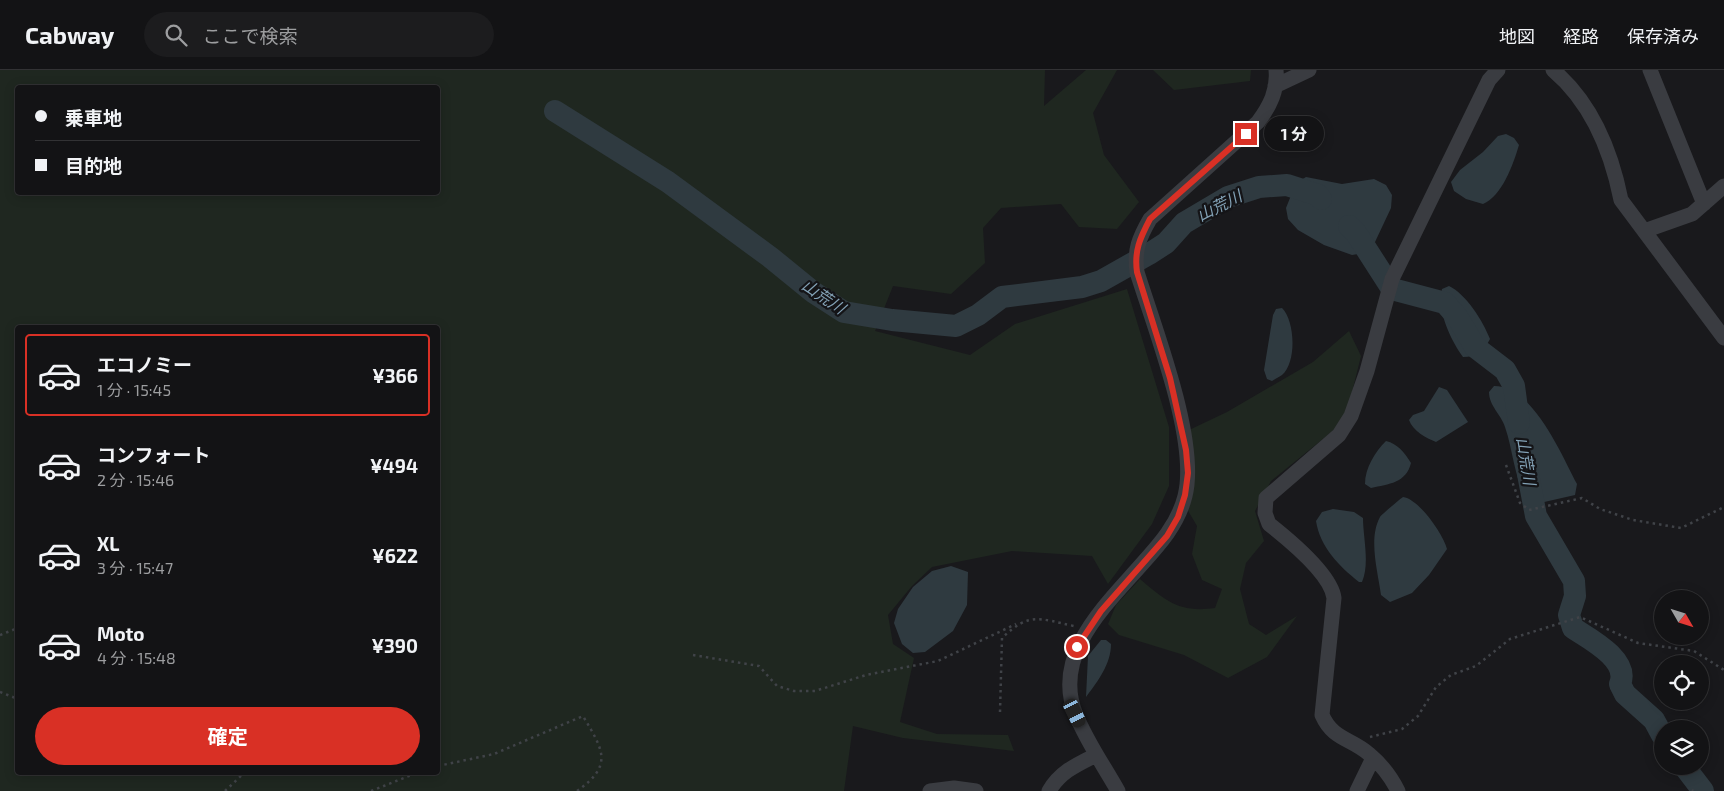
<!DOCTYPE html>
<html lang="ja">
<meta charset="utf-8">
<style>
:root{--surface:#131315;--page:#1c1c1e;--text:#f1f3f6;--muted:#9d9ea0;--line:#323234;--accent:#d93025}
body{margin:0;font-family:"Exo 2","Noto Sans JP",sans-serif;background:var(--page);color:var(--text);height:100vh;display:flex;flex-direction:column;font-size:19px;white-space:nowrap}
*{box-sizing:border-box;margin:0}
p{font-size:16px;color:var(--muted)}
.icon{flex:none;width:28px;height:28px;fill:none;stroke:currentColor;stroke-width:2;stroke-linecap:round;stroke-linejoin:round}
.map{position:relative;flex:1;overflow:hidden}
.side{position:absolute;left:15px;top:255px;width:425px;height:450px;display:flex;flex-direction:column;background:var(--surface);border-radius:5px;box-shadow:0 2px 12px #0003,0 0 0 1px var(--line)}
.side>*{flex:none}
.banner{position:absolute;left:15px;top:15px;width:425px;height:110px;border-radius:5px;box-shadow:0 2px 12px #0003,0 0 0 1px var(--line);display:grid;align-content:center;height:110px;padding:0 20px;background:var(--surface)}
.needle{width:32px;rotate:129deg}
.fabs{position:absolute;left:1654px;top:520px;display:grid;gap:10px}
.fabs a{display:grid;place-items:center;width:55px;height:55px;border-radius:50%;background:var(--surface);box-shadow:0 2px 12px #0003,0 0 0 1px var(--line);font-size:25px}
.end{position:absolute;width:22px;height:22px;margin:-11px;border:6px solid #d93025;background:#fff;box-shadow:0 0 0 2px #fff}
.from{border-radius:50%}
.bubble{position:absolute;height:35px;border-radius:18px;background:var(--surface);box-shadow:0 2px 12px #0003,0 0 0 1px var(--line);font-size:16px;font-weight:700;line-height:35px;text-align:center}
.car{position:absolute;width:15px;height:30px;margin:-15px -8px;border-radius:6px;box-shadow:0 0 4px 1px #0007;background:linear-gradient(#222 24%,#8ab4d8 0 40%,#222 0 76%,#8ab4d8 0 86%,#222 0)}
.banner b{display:flex;align-items:center;gap:18px;height:48px;font-size:19px}
.banner b+b{border-top:1px solid var(--line)}
.banner i{width:12px;height:12px;background:var(--text)}
ul{padding:9px 0 0;list-style:none}
li{display:flex;align-items:center;gap:15px;height:82px;margin:0 10px 8px;padding:0 10px;border:2px solid transparent;border-radius:5px}
li div{flex:1}
li b{display:block;font-size:19px}
li em{font-style:normal;font-weight:700}
li.active{border-color:var(--accent)}
li>.icon{width:45px;height:45px;stroke-width:1.5}
.button{display:flex;gap:10px;margin-top:auto;padding:10px 20px}
.button a{flex:1;height:58px;border-radius:30px;background:var(--accent);color:#fff;font-size:20px;font-weight:700;line-height:58px;text-align:center}
header{display:flex;align-items:center;gap:30px;box-sizing:border-box;height:70px;padding:0 25px;background:var(--surface);border-bottom:1px solid var(--line)}
header strong{font-size:24px}
nav{display:flex;gap:28px;margin-inline-start:auto;font-size:18px}
.search{width:350px;height:45px;background:var(--page);display:flex;align-items:center;gap:12px;box-sizing:border-box;padding:0 18px;border-radius:28px;color:var(--muted);font-size:19px}
.map>svg:first-child{display:block}
.green{fill:#1f2720;fill-rule:evenodd}
.water{fill:#2f3a40}
.lines{fill:none;stroke-linecap:round;stroke-linejoin:round}
.river{stroke:#2f3a40;stroke-width:22}
.path{stroke:#404348;stroke-width:2.5;stroke-dasharray:2.5 4;stroke-linecap:butt}
.street{stroke:#3a3c41;stroke-width:15}
.route{stroke:#d93025;stroke-width:6}
.labels{text-anchor:middle;dominant-baseline:central;stroke-width:4.5;stroke-linejoin:round;paint-order:stroke}
.water-label{font-size:16px;font-style:italic;fill:#83a2b6;stroke:#141417}
</style>
<header>
<strong>Cabway</strong>
<div class="search"><svg class="icon" aria-label="search" viewBox="0 0 24 24"><circle cx="10" cy="10" r="6"/><path d="M15 15l6 6"/></svg>ここで検索</div>
<nav><a>地図</a><a>経路</a><a>保存済み</a></nav>
</header>
<div class="map">
<svg width="1724" height="721" viewBox="0 0 1724 721">
<rect width="100%" height="100%" fill="#19191c"/>
<path class="green" d="M0 0H1045L1044 36 1086 0H1117L1093 43 1104 85 1139 132 1117 159 1079 157 1061 134 1001 138 983 158 985 193 951 224 893 216 875 261 970 285 1015 254 1127 219 1169 357V416L1152 454 1108 514 1092 486 1012 481 932 497 912 516 888 545 893 574 914 588 900 652 937 664 1008 665 1014 681 903 668 853 656 844 721H0ZM18 18H438V122H18ZM18 258H438V702H18Z
M1153 0H1251L1250 11 1174 20Z
M1349 261 1361 286 1348 338 1334 360 1271 411 1255 441 1264 471 1246 493 1240 519 1249 554 1266 565 1297 546 1267 587 1228 608 1184 585 1119 565 1108 554 1116 535 1140 509C1166 531 1179 543 1215 538L1222 519 1202 510 1192 484 1197 456 1187 439C1197 405 1196 395 1187 361L1227 342 1313 292Z"/>
<path class="water" d="M1506 64 1514 68 1519 75C1513 95 1502 126 1483 134L1466 129 1454 121 1451 112 1460 100 1483 82 1498 66Z
M1306 107 1342 114 1374 109 1386 115 1392 125 1391 138 1375 172 1364 183 1352 185 1324 175 1298 160 1288 149 1286 138 1296 113Z
M1449 216C1466 224 1483 251 1490 269 1484 281 1476 287 1463 287 1450 269 1437 241 1442 219Z
M1282 238C1295 251 1297 292 1282 305 1279 307 1275 309 1272 311L1267 309 1264 300 1273 245 1276 239Z
M1494 316C1533 316 1561 384 1577 414L1575 425 1531 435C1514 413 1514 383 1505 357 1501 344 1489 336 1489 322Z
M1439 317 1447 320 1468 352 1436 372C1426 368 1413 361 1409 350L1413 345 1424 341Z
M1386 371C1398 374 1404 382 1411 393 1406 413 1389 414 1371 418L1365 414C1365 398 1375 382 1386 371Z
M1403 427C1419 429 1443 464 1447 479L1429 505 1412 523 1390 532 1381 525C1378 502 1368 469 1380 447 1381 445 1400 429 1403 427Z
M1333 439 1354 442 1363 448C1363 467 1370 494 1362 512H1359C1339 496 1320 477 1316 451L1322 442Z
M951 496 968 502 967 535 953 561 925 582 913 583 902 574 894 553 898 539 913 517 932 501Z
M1101 570H1106L1111 574C1111 594 1098 611 1086 627L1088 586Z"/>
<g class="lines">
<path class="river" d="M555 41 668 112 770 187 813 222 844 242 892 250 956 256 978 245 1002 227 1082 217 1101 211 1149 184 1166 173 1184 153 1228 127 1259 117 1287 115 1318 125 1321 129
M1349 156 1356 163 1392 219 1445 233 1458 248 1475 277 1505 300 1514 316 1519 353
M1528 404 1536 446 1574 511 1575 526 1569 545 1573 558C1590 569 1630 590 1620 614L1625 624 1654 650 1662 665
M1684 696 1703 721"/>
<path class="path" d="M1506 395 1520 433 1529 440 1582 428 1600 439 1633 450 1681 458 1724 437
M0 565 18 558
M693 585 759 596 777 616 794 621H815L866 605 938 591 1016 554
M0 622 18 629
M1000 642 1002 568C1030 541 1040 549 1074 556
M1370 667 1402 659 1418 646 1436 617 1451 605 1476 596 1510 569 1580 547 1638 573 1694 581 1724 600
M438 696 494 684 583 646C603 680 614 695 577 721
M1692 720 1693 721
M225 721 245 702
M371 721 419 702"/>
<path class="street" d="M1553 0C1592 33 1611 80 1621 130L1724 268
M1650 0 1704 134
M1275 16 1309 0
M1644 161 1692 144 1724 116
M930 721 954 718 976 721
M1049 721C1060 702 1076 695 1096 685
M1118 721C1104 696 1087 672 1076 645 1051 585 1106 535 1141 495 1160 474 1178 454 1185 426 1199 371 1154 257 1137 202 1134 180 1139 168 1150 149L1258 52C1270 36 1278 20 1276 0
M1357 721 1373 688
M1398 721C1391 707 1381 694 1369 684 1351 668 1333 670 1322 645L1334 528C1331 504 1288 469 1269 454L1265 443 1266 428 1339 365 1351 346 1367 301 1392 209 1489 10 1498 0"/>
</g>
<g class="lines">
<path class="route" d="M1077 577 1101 541 1167 466 1178 447 1185 425 1188 403 1186 380 1170 308 1137 202C1134 181 1140 168 1150 149L1246 64"/>
</g>
<g class="labels">
<g class="water-label">
<text transform="translate(1219 135) rotate(-27)">山荒川</text>
<text transform="translate(824 226) rotate(34)">山荒川</text>
<text transform="translate(1527 391) rotate(81)">山荒川</text>
</g>
</g>
</svg>
<div class="fabs">
<a><svg class="needle" viewBox="-14 -14 28 28"><path d="M0-13l5 13h-10z" fill="#e53935"/><path d="M0 13l5-13h-10z" fill="#9d9ea0"/></svg></a>
<a><svg class="icon" aria-label="locate" viewBox="0 0 24 24"><circle cx="12" cy="12" r="6"/><path d="M12 2v4M12 18v4M2 12h4M18 12h4"/></svg></a>
<a><svg class="icon" aria-label="layers" viewBox="0 0 24 24"><path d="M12 4l9 5-9 5-9-5zM3 14l9 5 9-5"/></svg></a>
</div>
<i class="end from" style="left:1077px;top:577px"></i>
<i class="end" style="left:1246px;top:64px"></i>
<div class="bubble" style="left:1264px;top:46px;width:60px">1 分</div>
<i class="car" style="left:1075px;top:643px;rotate:154deg"></i>
<div class="banner">
<b><i class="from"></i>乗車地</b>
<b><i></i>目的地</b>
</div>
<section class="side">
<ul>
<li class="active"><svg class="icon" aria-label="car" viewBox="0 0 24 24"><path d="M5 17H2v-5l4-1 3-4h7l3 4 3 1v5h-3M9 17h6M6 11h13"/><circle cx="7" cy="17" r="2"/><circle cx="17" cy="17" r="2"/></svg><div><b>エコノミー</b><p>1 分 · 15:45</p></div><em>¥366</em></li>
<li><svg class="icon" aria-label="car" viewBox="0 0 24 24"><path d="M5 17H2v-5l4-1 3-4h7l3 4 3 1v5h-3M9 17h6M6 11h13"/><circle cx="7" cy="17" r="2"/><circle cx="17" cy="17" r="2"/></svg><div><b>コンフォート</b><p>2 分 · 15:46</p></div><em>¥494</em></li>
<li><svg class="icon" aria-label="car" viewBox="0 0 24 24"><path d="M5 17H2v-5l4-1 3-4h7l3 4 3 1v5h-3M9 17h6M6 11h13"/><circle cx="7" cy="17" r="2"/><circle cx="17" cy="17" r="2"/></svg><div><b>XL</b><p>3 分 · 15:47</p></div><em>¥622</em></li>
<li><svg class="icon" aria-label="car" viewBox="0 0 24 24"><path d="M5 17H2v-5l4-1 3-4h7l3 4 3 1v5h-3M9 17h6M6 11h13"/><circle cx="7" cy="17" r="2"/><circle cx="17" cy="17" r="2"/></svg><div><b>Moto</b><p>4 分 · 15:48</p></div><em>¥390</em></li>
</ul>
<div class="button"><a>確定</a></div>
</section>
</div>
